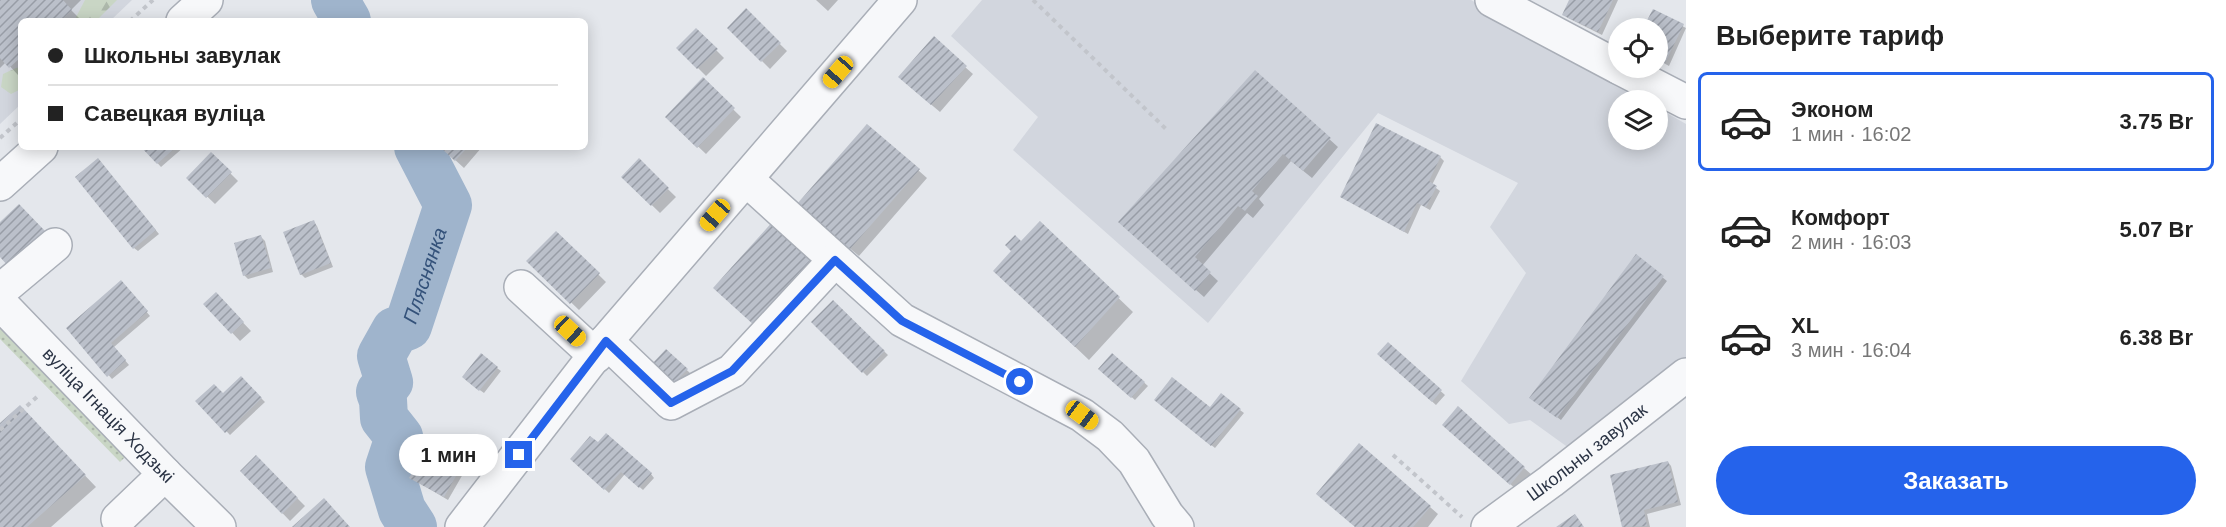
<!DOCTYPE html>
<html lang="ru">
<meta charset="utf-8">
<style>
:root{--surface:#fff;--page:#f6f6f6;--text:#222;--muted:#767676;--line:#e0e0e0;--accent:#2563eb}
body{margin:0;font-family:Helvetica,sans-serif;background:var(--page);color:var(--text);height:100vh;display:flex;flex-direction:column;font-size:22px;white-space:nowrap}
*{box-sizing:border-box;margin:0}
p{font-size:20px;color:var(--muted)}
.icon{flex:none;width:33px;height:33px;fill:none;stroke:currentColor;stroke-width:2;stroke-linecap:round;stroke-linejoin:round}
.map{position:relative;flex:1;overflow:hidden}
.drawer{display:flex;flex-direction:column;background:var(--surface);width:540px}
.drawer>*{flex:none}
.banner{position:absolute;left:18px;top:18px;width:570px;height:132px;border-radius:9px;box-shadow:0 3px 15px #0003;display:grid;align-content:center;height:132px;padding:0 30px;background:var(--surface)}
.controls{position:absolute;left:1608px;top:18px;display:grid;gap:12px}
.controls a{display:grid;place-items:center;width:60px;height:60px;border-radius:50%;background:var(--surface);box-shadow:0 3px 15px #0003;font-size:30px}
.end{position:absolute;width:27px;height:27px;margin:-14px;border:8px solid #2563eb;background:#fff;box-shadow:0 0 0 3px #fff}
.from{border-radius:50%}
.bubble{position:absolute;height:42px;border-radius:21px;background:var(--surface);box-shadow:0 3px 15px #0003;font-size:20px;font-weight:700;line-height:42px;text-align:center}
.car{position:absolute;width:18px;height:36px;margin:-18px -9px;border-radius:8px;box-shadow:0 0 4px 2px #0007;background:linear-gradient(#f5c518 24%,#345 0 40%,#f5c518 0 76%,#345 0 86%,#f5c518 0)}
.banner b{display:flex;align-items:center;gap:21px;height:57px;font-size:22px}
.banner b+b{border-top:2px solid var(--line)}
.banner i{width:15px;height:15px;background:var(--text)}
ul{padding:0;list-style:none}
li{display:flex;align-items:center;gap:18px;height:99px;margin:0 12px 9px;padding:0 18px;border:3px solid transparent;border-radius:9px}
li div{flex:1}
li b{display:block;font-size:22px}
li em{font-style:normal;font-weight:700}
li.current{border-color:var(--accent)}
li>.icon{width:54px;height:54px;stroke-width:1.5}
h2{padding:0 30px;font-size:27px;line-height:72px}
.primary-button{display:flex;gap:12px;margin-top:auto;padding:12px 30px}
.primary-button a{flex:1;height:69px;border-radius:36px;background:var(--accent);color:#fff;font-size:24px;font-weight:700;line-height:69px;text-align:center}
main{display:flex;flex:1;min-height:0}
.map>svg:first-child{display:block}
.built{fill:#d2d6de}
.grass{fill:url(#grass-dots)}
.forest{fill:url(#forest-firs)}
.shadow{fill:#0003}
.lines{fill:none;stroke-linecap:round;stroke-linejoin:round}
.river{stroke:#9fb4cc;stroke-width:48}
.building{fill:url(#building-hatch)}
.minor-casing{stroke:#a9aeb7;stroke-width:36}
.path{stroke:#c2c5cb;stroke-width:4;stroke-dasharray:4.5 4.5;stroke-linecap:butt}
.minor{stroke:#f7f8fa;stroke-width:33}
.route{stroke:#2563eb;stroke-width:8}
.labels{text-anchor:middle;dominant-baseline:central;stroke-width:4.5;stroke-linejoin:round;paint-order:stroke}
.street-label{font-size:18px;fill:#2b3445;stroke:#f4f6f9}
.water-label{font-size:20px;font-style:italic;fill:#34527a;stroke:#f4f6f9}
</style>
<main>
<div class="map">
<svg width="1686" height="527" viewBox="0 0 1686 527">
<defs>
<pattern id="grass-dots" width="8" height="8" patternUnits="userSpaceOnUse" patternTransform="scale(1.5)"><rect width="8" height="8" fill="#c9d6c5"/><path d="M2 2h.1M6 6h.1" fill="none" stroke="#adb8ab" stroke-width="1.8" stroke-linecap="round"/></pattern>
<pattern id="forest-firs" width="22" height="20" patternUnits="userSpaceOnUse" patternTransform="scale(1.5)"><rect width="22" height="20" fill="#c9d6c5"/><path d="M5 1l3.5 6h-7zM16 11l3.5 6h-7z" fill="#adb8ab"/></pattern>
<pattern id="building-hatch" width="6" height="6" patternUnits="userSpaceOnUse" patternTransform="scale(1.5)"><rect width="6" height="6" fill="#bbc0ca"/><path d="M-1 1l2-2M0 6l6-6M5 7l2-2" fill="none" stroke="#989da6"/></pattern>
</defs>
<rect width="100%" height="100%" fill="#e4e7ec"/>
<path class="built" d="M0 0H132L110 21H21V104L0 124Z
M982 0H1471L1644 100H1618V140H1658V108L1686 124V361L1573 451 1530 420 1509 424 1461 381 1526 273 1490 227 1518 183 1378 113 1208 323 1013 150 1038 117 951 36Z"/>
<path class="grass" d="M0 326 126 456 120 462 0 339Z"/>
<path class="forest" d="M85 0H117L96 21H74Z
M21 67V89L11 94 1 87 3 74 16 68Z"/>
<path class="shadow" d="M0 0H81L71 10 79 18 76 21H21V72L18 75 6 62 0 68Z
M816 0H838L828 11Z
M1571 0H1618L1602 35 1568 18 1564 15Z
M746 11 787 51 770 69 729 28Z
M1653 11 1686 28 1669 66 1658 60V28H1645Z
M696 30 724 58 706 76 678 48Z
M965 67 973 74 940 112 908 85Z
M1255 72 1338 147 1312 178 1291 161 1259 199 1264 205 1253 218 1247 213 1202 266 1218 281 1204 297 1128 230Z
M703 80 741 117 706 154 667 117Z
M868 126 927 178 859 256 806 212Z
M143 147H184L161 167Z
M441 147H482L464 168Z
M211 154 238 181 215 204 188 178Z
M1440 157 1444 161 1432 185 1440 191 1430 210 1421 205 1408 234 1342 197Z
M639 161 676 197 660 213 623 177Z
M101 164 159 234 138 251 134 248Z
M313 222 317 226 333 267 305 278 301 274Z
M1040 223 1133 312 1089 360 1009 284 1021 243Z
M556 233 606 282 579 310 528 261Z
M261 237 265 241 273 272 248 279 244 275Z
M1636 256 1667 281 1561 420 1535 401Z
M125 286 150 316 114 347 129 365 112 379 68 328Z
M216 294 251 331 240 341 205 304Z
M833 302 888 355 867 376 813 322Z
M1388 344 1445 395 1436 405 1379 354Z
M666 351 690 373 676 389 652 366Z
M1113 355 1148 386 1135 400 1100 369Z
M497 368 501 371 484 393 467 381Z
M241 378 265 402 230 435 198 401 223 395Z
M1160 404 1210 409 1240 410 1244 413 1215 448Z
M30 418 96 487 51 527H0V425Z
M1452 432 1524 468 1532 475 1518 491Z
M1359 445 1438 514 1428 527H1356Z
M256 457 305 506 290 521 242 471Z
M572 459 651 474 654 478 643 490 625 474 609 493Z
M1668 462 1671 466 1681 505 1647 514 1650 527H1624L1611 476Z
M463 463 467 467 448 500 411 478Z"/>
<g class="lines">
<g class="river">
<path d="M335 0 347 21"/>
<path id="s1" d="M413 527 402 510 389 467 399 437 384 418 383 400 380 392 389 382 381 356 395 331 408 326 448 205 418 147"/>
</g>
</g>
<path class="building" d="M0 0H63L72 10 60 21H21V57L9 68 0 58Z
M1569 0H1613L1598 32 1562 15Z
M746 8 781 43 761 62 727 28Z
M1653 9 1684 24 1665 63 1658 60V28H1643Z
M696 28 718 49 697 69 676 48Z
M934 36 967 66 931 105 898 77Z
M1255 70 1331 138 1303 171 1283 154 1252 191 1258 196 1245 211 1238 206 1195 257 1211 272 1195 291 1118 222Z
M703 77 735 108 697 148 665 117Z
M1376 123 1441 156 1429 181 1437 186 1426 207 1417 203 1404 232 1340 197Z
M867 124 920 169 850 249 797 204Z
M141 147H176L157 164Z
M440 147H468L455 161Z
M211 152 232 172 206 198 186 178Z
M98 158 156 230 133 249 75 177Z
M639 158 669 188 651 206 621 177Z
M19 204 45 231 8 266 0 257V222Z
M314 220 331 263 300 275 283 232Z
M774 220 817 258 755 326 713 288Z
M1040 221 1120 297 1075 347 993 271 1011 251 1005 245 1015 235 1021 241Z
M556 231 600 273 570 304 526 261Z
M261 235 271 268 243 276 234 243Z
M1636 254 1664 276 1557 418 1529 398Z
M121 280 148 311 111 343 126 360 107 377 66 328Z
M216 292 244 322 231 334 203 304Z
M833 300 885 351 862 373 811 322Z
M1388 342 1442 390 1432 402 1377 354Z
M666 349 688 369 671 386 650 366Z
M481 353 498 367 479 391 462 377Z
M1112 353 1145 382 1131 398 1098 369Z
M241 376 262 398 225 433 195 401 214 384 223 393Z
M1172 377 1210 407 1221 393 1241 409 1211 446 1154 400Z
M20 405 86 475 27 527H0V423Z
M1458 406 1525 467 1510 485 1442 425Z
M606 433 652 473 639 488 621 472 604 490 570 459 590 436 598 442Z
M429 442 464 462 444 497 409 478Z
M1359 443 1431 506 1413 527H1355L1316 494Z
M256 455 298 498 282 514 240 471Z
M1668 461 1678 502 1644 510 1647 526 1622 527 1610 475Z
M324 498 350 527H292Z
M1575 514 1584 527H1556Z"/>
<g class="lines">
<g class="minor-casing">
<g id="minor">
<path d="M1492 0 1618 67"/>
<path d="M183 21 206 0"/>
<path d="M1620 68 1686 102"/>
<path d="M746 179 902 320 1082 415 1110 436 1134 461 1167 515 1177 527"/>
<path d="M0 184 41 147"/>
<path d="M521 287 596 356"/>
<path d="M0 291 55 245"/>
<path id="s2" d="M0 303 165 474 219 527"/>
<path d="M606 341 671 403 732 371 835 260"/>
<path d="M118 519 165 474"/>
<path d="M462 527 606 341 900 0"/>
<path id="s3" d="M1488 527 1551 481 1686 375"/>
</g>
</g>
<path class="path" d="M1033 0 1166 129
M130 21 153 0
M0 138 21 119
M0 430 39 395
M1393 455 1462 517"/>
<use href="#minor" class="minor"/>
</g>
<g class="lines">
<path class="route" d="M519 455 606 341 671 403 732 371 835 260 902 321 1020 382"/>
</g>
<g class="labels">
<g class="street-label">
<text stroke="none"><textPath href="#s2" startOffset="156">вуліца Ігнація Ходзькі</textPath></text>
<text stroke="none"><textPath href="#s3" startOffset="124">Школьны завулак</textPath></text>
</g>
<g class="water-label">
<text stroke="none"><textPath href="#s1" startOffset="284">Пляснянка</textPath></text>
</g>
</g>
</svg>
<div class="controls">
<a><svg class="icon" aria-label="locate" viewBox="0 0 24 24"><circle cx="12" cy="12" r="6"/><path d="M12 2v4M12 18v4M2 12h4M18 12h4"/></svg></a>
<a><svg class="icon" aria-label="layers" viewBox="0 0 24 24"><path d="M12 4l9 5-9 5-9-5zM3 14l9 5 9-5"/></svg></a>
</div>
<i class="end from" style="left:1020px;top:382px"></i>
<i class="end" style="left:519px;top:455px"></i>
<div class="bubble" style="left:399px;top:434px;width:99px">1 мин</div>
<i class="car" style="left:838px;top:72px;rotate:221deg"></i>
<i class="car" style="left:715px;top:215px;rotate:221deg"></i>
<i class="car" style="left:570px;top:331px;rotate:133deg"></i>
<i class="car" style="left:1082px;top:415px;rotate:127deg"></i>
<div class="banner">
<b><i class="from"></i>Школьны завулак</b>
<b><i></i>Савецкая вуліца</b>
</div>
</div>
<section class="drawer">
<h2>Выберите тариф</h2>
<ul>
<li class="current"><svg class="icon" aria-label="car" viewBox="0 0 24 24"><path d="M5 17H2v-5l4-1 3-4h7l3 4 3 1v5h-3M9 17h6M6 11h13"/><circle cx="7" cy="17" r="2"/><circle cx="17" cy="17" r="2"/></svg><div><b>Эконом</b><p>1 мин · 16:02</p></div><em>3.75 Br</em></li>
<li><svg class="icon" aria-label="car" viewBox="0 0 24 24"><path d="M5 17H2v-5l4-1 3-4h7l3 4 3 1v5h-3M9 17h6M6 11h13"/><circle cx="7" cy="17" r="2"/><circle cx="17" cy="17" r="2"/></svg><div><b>Комфорт</b><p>2 мин · 16:03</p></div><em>5.07 Br</em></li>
<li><svg class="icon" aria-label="car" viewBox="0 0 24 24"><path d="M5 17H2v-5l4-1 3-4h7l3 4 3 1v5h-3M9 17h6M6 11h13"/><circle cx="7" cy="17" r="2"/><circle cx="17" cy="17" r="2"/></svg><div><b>XL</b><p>3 мин · 16:04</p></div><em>6.38 Br</em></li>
</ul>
<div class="primary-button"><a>Заказать</a></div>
</section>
</main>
